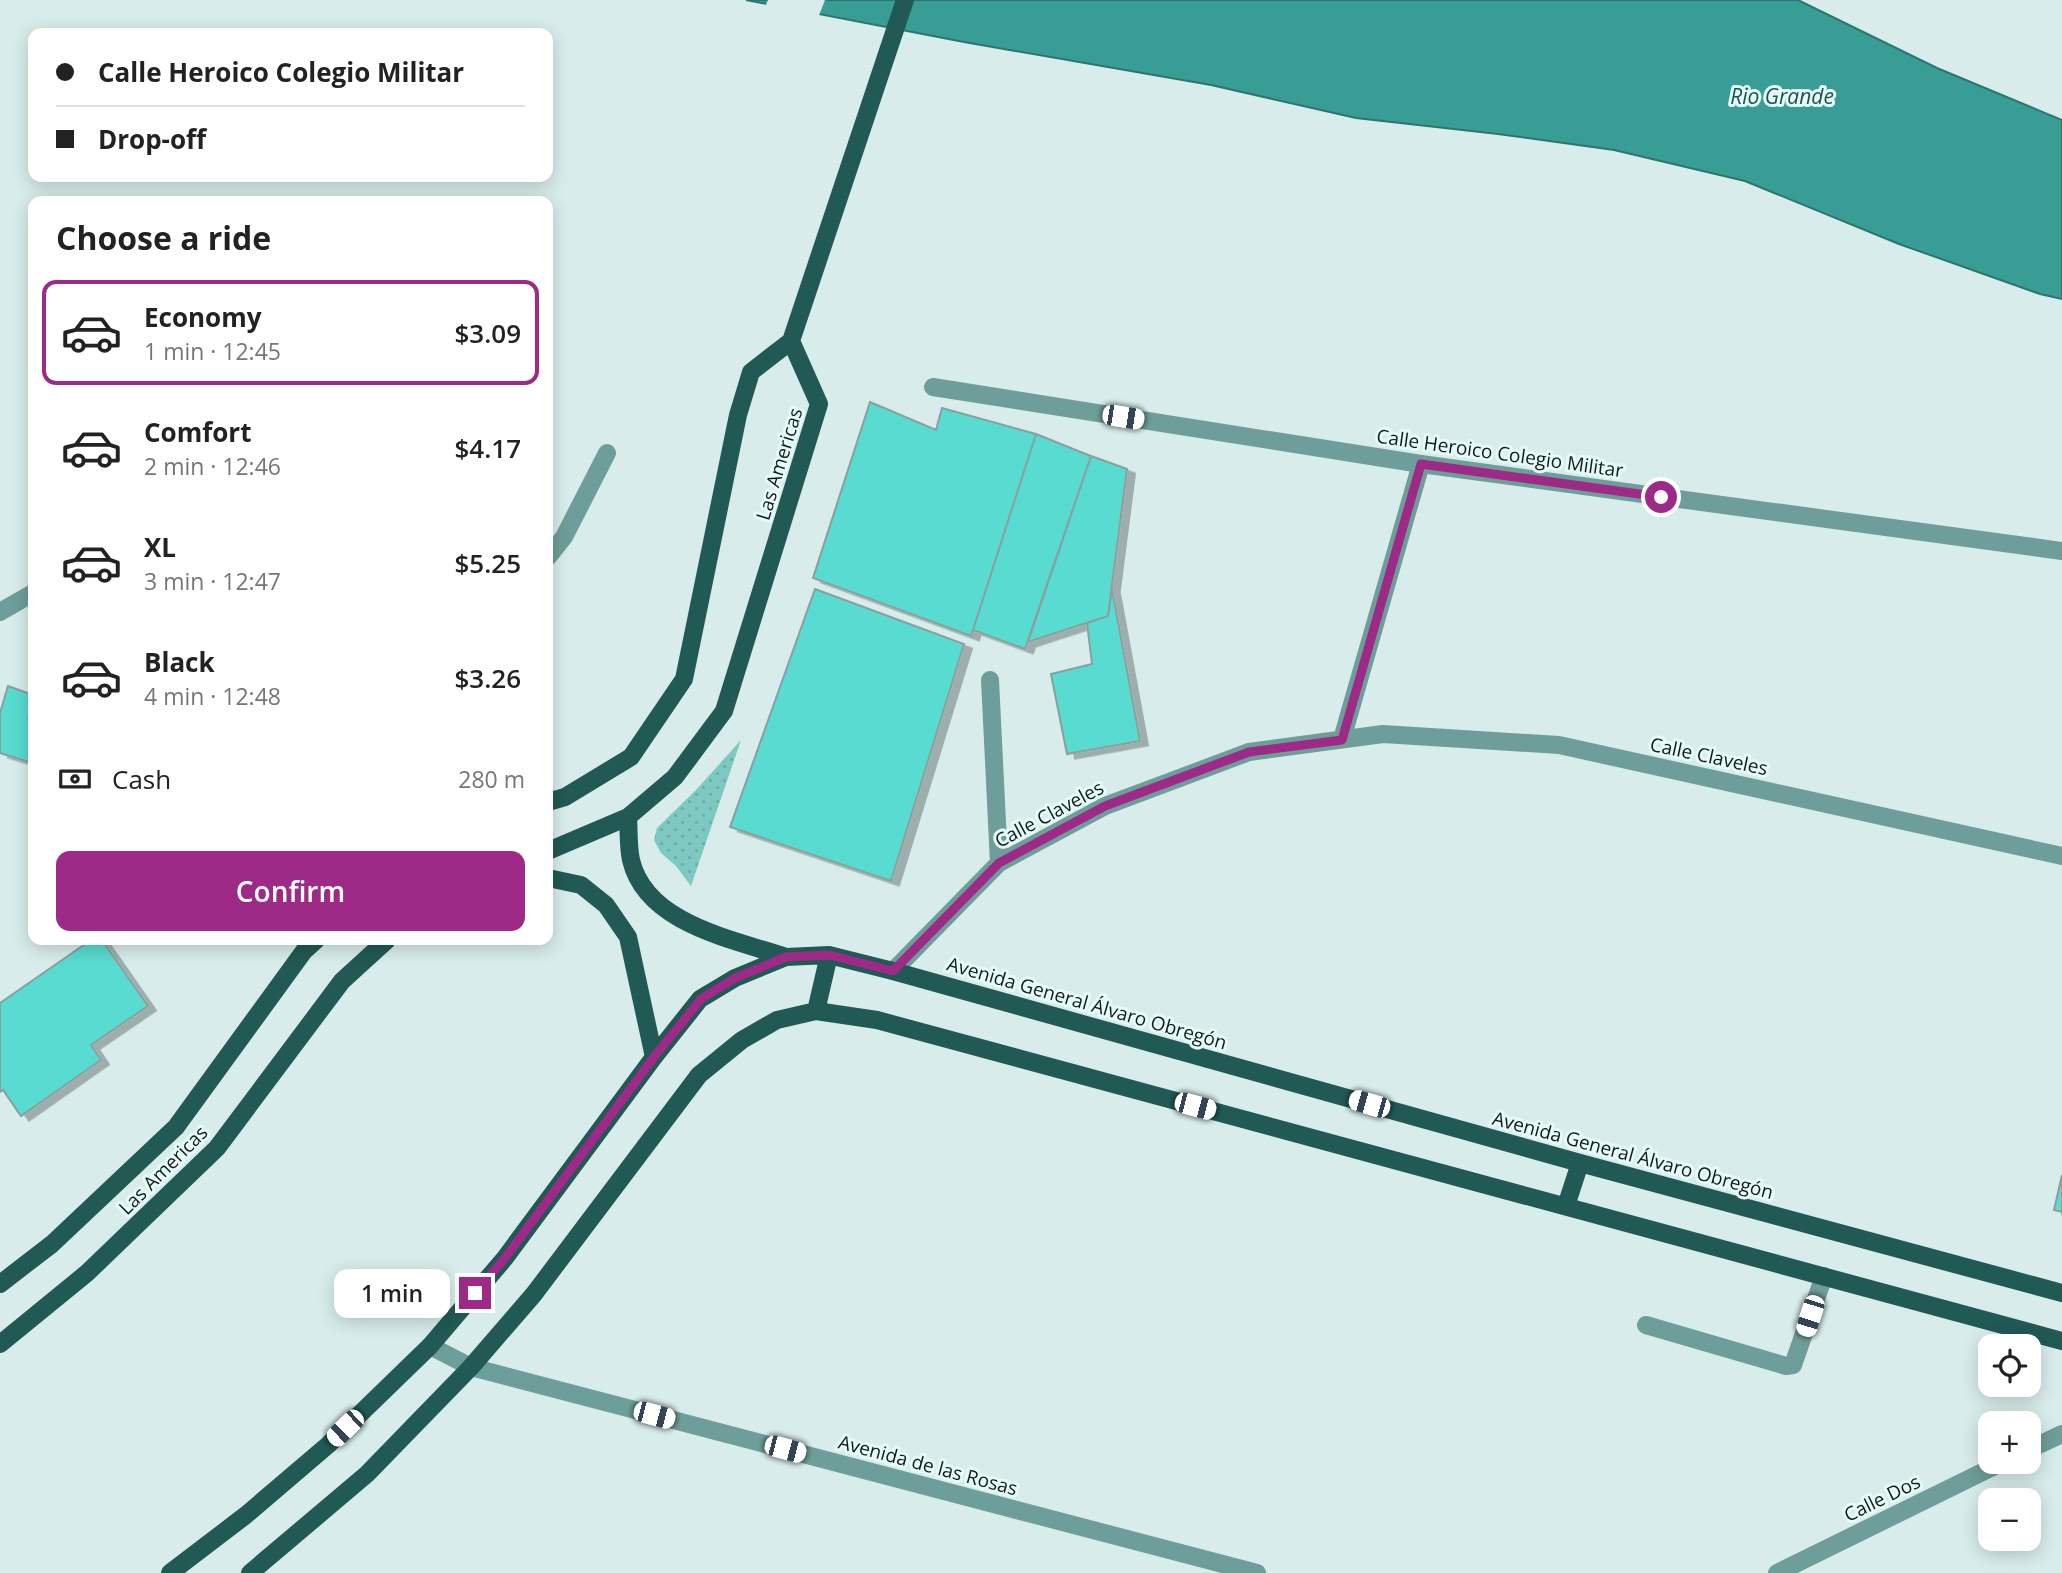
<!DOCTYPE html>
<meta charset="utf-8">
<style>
:root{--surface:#fff;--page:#f2f2f2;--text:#222;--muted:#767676;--line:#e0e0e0;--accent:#9d2a86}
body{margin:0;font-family:"Open Sans",sans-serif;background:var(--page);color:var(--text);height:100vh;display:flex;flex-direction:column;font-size:26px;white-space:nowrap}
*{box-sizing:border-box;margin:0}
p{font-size:23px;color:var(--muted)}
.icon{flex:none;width:38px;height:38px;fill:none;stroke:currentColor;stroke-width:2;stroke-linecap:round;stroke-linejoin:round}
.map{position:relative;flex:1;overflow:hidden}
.details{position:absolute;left:28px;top:196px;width:525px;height:749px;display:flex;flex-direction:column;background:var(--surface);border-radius:14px;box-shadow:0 4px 18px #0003}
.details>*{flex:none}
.top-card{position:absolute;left:28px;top:28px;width:525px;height:154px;border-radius:14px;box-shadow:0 4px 18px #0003;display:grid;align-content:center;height:154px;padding:0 28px;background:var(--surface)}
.buttons{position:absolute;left:1978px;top:1334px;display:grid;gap:14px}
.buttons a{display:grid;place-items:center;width:63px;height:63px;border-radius:14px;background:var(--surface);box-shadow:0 4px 18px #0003;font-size:35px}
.end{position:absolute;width:32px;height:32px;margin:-16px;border:9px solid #9d2a86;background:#fff;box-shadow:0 0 0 4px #fff}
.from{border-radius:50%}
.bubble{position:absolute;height:49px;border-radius:14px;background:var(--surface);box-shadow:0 4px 18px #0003;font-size:23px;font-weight:600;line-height:49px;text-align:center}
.car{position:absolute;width:21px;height:42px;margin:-21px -10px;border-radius:9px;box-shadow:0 0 5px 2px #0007;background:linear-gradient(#fff 24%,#345 0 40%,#fff 0 76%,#345 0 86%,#fff 0)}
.top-card b{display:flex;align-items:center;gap:24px;height:66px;font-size:26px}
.top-card b+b{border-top:2px solid var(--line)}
.top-card i{width:18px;height:18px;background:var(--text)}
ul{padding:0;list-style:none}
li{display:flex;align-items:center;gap:21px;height:105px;margin:0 14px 10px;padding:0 14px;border:4px solid transparent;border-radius:14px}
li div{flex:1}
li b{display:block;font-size:26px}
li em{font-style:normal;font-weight:600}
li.selected{border-color:var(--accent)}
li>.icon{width:63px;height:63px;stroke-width:1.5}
h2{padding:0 28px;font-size:32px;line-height:84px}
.pay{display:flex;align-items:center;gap:18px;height:77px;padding:0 28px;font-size:26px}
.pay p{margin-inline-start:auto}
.action{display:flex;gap:14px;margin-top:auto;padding:14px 28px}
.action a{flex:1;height:80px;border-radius:14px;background:var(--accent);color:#fff;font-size:28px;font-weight:600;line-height:80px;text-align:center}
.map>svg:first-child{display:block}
.grass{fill:url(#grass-dots)}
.water{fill:#389d94;stroke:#2d766f;stroke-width:2}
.pier{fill:#d8edeb}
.building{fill:#58dbd0;stroke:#8b9f9d;stroke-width:2;filter:url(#shadow)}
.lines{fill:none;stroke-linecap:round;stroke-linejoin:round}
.minor{stroke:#6e9e99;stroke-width:18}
.major{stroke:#215954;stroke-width:18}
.route{stroke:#9d2a86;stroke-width:9}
.labels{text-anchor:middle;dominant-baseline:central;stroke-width:6;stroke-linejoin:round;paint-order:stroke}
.street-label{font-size:19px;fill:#131b1a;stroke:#e5fbf8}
.water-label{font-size:21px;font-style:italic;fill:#1b534f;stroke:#e5fbf8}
</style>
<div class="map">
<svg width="2062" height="1573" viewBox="0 0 2062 1573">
<defs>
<pattern id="grass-dots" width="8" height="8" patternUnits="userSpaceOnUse" patternTransform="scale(1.75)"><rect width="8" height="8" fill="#7dc9c1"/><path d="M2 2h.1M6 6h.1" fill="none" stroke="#6baca5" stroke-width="1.8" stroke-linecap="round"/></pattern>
<filter id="shadow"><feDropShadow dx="8" dy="4.5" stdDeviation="0" flood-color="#0004"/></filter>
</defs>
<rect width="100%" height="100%" fill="#d8edeb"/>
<path class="grass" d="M741 740 691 886 676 866 661 853 654 840 657 828 696 790Z"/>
<path class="water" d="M746 0H1798L1937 68 2062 120V299L2040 294 1899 244 1745 181 1614 150 1498 134 1356 118 1211 85 964 42Z"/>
<path class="pier" d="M768 0H825L818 18 765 7Z"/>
<path class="building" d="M870 402 936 430 942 408 1036 434 971 636 813 578Z
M1036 434 1091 456 1025 649 973 630Z
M1091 456 1127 469 1108 616 1028 642Z
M815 589 964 644 891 881 730 827Z
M1112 589 1140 741 1067 754 1051 674 1092 664 1087 623 1108 616Z
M8 686 33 695V703L28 719 33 721 32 763 0 753V713Z
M91 940H102L148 1006 91 1045 101 1060 21 1116 3 1090 0 1092V1003Z
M2062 1175V1212L2054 1210Z"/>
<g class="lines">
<path class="minor" d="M933 387 1421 464 2062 551
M548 557 564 537 607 453
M0 612 33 593
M990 680 999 863
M1342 739 1421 464
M893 971 999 863 1105 806 1249 752 1383 734 1559 745 2062 856
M1646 1325 1786 1366 1793 1365 1824 1276
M430 1346 471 1367 1257 1573
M2028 1450 2062 1434
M1777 1573 2005 1461"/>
<path class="major" d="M791 341 905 0
M548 802 565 797 631 757 684 679 738 415 751 372 791 341
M628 817C629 831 628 847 631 860 646 924 733 939 786 957
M548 851 628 817 675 777 724 711 819 404 791 341
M548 878 581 885 606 905 628 937 654 1057
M816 1011 829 955
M1566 1206 1580 1163
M0 1284 52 1244 176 1127 304 951 316 940
M0 1344 87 1273 217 1148 342 981 387 940
M170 1573 246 1515 328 1445 430 1346 505 1258 654 1057 700 999 735 978 786 957 829 955 893 971 1580 1163 2062 1293
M250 1573 367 1474 471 1367 534 1294 699 1075 742 1040 777 1020 816 1011 877 1020 2062 1341"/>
</g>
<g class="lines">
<path class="route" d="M475 1293 505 1258 654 1057 701 999 735 978 786 957 829 955 893 971 999 863 1105 806 1249 752 1342 740 1421 464 1661 497"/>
</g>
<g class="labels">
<g class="street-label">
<text transform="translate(1500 453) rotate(8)">Calle Heroico Colegio Militar</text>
<text transform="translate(779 464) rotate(-73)">Las Americas</text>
<text transform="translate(1709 756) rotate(12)">Calle Claveles</text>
<text transform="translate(1049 814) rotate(-28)">Calle Claveles</text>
<text transform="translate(1087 1003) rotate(16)">Avenida General Álvaro Obregón</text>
<text transform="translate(1633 1155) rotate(15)">Avenida General Álvaro Obregón</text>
<text transform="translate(163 1170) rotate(-45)">Las Americas</text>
<text transform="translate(928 1465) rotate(15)">Avenida de las Rosas</text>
<text transform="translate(1882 1498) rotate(-26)">Calle Dos</text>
</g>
<g class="water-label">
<text x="1782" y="96">Rio Grande</text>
</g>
</g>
</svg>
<div class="buttons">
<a><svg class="icon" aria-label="locate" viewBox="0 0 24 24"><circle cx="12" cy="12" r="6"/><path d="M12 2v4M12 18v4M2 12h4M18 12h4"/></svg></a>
<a>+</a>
<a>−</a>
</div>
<i class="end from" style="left:1661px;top:497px"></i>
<i class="end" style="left:475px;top:1293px"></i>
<div class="bubble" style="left:334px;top:1269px;width:116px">1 min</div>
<i class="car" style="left:1123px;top:417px;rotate:99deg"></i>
<i class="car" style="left:1369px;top:1104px;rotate:286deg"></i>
<i class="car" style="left:1195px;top:1106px;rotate:105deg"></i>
<i class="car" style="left:1810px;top:1316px;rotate:198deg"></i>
<i class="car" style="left:654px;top:1415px;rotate:105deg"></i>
<i class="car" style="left:345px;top:1428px;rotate:226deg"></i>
<i class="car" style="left:785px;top:1449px;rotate:105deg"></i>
<div class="top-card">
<b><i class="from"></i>Calle Heroico Colegio Militar</b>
<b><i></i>Drop-off</b>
</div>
<section class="details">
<h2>Choose a ride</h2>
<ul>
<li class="selected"><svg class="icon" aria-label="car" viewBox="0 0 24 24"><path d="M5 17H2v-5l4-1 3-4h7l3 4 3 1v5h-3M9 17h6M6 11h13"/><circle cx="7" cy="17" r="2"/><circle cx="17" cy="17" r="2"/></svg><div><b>Economy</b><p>1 min · 12:45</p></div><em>$3.09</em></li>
<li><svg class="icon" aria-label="car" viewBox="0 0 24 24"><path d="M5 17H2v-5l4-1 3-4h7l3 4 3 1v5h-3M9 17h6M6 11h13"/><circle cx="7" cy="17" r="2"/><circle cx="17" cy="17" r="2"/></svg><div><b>Comfort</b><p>2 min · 12:46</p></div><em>$4.17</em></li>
<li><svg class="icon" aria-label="car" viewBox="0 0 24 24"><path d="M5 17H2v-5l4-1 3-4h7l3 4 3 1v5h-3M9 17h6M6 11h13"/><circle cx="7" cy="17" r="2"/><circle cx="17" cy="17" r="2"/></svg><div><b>XL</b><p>3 min · 12:47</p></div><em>$5.25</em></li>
<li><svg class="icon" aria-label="car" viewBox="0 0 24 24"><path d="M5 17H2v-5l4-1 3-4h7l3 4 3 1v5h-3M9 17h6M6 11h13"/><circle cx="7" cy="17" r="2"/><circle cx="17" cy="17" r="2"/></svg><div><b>Black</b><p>4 min · 12:48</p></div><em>$3.26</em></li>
</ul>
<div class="pay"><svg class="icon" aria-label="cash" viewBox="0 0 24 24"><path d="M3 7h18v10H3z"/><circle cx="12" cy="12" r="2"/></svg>Cash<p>280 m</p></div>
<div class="action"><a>Confirm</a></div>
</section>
</div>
